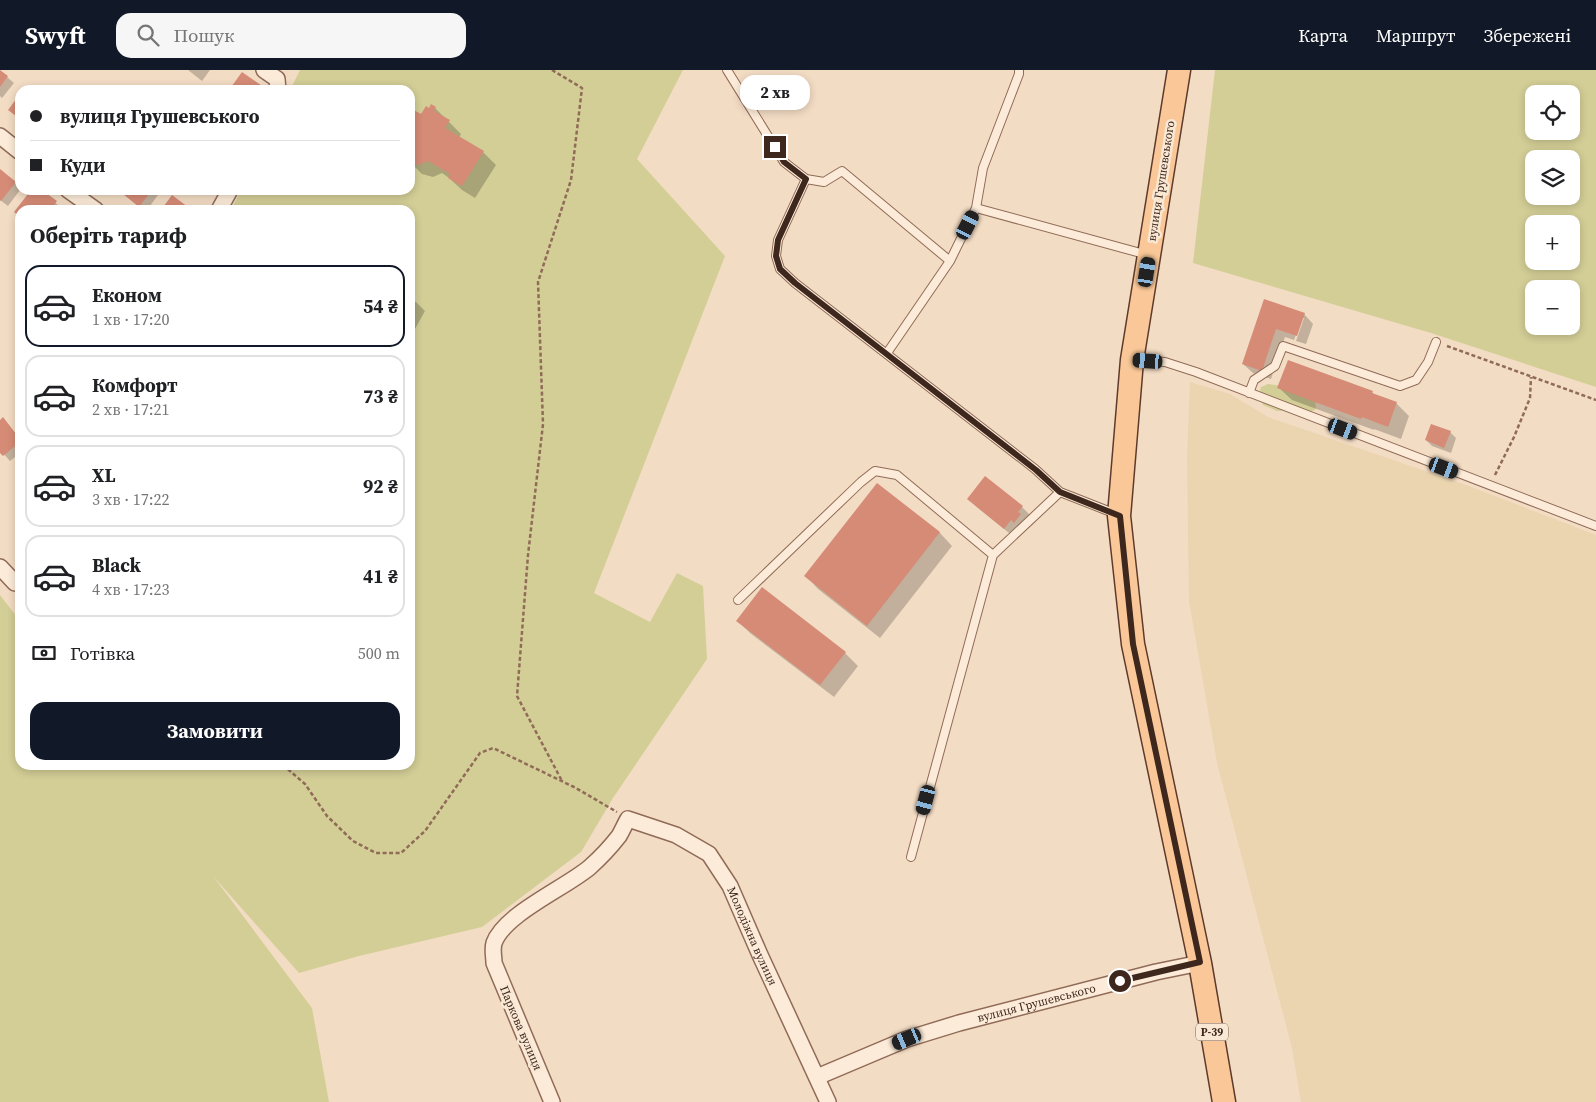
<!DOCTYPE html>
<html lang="uk">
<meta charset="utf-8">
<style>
:root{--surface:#fff;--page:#f6f6f6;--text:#202124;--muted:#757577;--line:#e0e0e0;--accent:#111827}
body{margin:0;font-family:"Source Serif 4",serif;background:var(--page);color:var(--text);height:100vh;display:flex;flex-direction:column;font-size:19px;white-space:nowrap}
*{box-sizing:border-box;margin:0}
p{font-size:16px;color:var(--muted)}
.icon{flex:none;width:28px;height:28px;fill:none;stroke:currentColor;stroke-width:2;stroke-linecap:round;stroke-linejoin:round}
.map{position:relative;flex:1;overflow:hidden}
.details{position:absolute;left:15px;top:135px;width:400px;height:565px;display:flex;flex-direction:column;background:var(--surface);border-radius:15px;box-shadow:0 2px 8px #0003}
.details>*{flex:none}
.top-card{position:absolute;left:15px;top:15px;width:400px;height:110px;border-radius:15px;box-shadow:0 2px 8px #0003;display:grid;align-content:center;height:110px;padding:0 15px;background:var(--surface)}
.buttons{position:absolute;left:1525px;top:15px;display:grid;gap:10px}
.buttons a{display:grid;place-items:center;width:55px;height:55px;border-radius:10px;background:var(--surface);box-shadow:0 2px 8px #0003;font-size:25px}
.end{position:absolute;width:22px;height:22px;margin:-11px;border:6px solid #3e271d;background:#fff;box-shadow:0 0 0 2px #fff}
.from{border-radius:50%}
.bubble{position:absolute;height:35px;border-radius:15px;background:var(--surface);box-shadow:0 2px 8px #0003;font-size:16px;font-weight:700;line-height:35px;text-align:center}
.car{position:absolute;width:15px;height:30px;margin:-15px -8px;border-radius:6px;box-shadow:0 0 4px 1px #0007;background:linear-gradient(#222 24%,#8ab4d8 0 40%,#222 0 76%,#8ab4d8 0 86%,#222 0)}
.top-card b{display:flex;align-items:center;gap:18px;height:48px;font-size:19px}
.top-card b+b{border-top:1px solid var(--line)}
.top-card i{width:12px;height:12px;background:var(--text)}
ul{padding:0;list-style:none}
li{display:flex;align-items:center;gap:15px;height:82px;margin:0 10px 8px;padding:0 5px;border:2px solid var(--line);border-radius:15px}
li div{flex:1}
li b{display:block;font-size:19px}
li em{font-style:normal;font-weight:700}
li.active{border-color:var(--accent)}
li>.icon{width:45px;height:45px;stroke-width:1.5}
h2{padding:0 15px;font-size:22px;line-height:60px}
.pay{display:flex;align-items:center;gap:12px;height:55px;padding:0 15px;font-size:19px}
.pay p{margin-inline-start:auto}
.action{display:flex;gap:10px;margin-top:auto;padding:10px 15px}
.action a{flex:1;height:58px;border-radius:15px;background:var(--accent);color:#fff;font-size:20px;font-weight:700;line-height:58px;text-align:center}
header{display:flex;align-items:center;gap:30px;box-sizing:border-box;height:70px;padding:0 25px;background:var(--accent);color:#fff}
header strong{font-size:24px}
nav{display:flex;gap:28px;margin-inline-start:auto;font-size:18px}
.search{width:350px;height:45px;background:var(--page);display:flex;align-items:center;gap:12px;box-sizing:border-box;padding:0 18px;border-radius:15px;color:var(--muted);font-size:19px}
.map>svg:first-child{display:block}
.farmland{fill:#ead5b0}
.green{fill:#d3ce96;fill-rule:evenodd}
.shadow{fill:#0003}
.building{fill:#d58b76}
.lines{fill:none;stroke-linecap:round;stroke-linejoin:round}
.lane-casing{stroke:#906b58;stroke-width:10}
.street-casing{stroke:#906b58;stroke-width:18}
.primary-casing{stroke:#5e3a2c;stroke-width:25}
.path{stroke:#906b58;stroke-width:2.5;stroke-dasharray:4 2.5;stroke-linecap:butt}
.lane{stroke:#fcebd8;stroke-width:8}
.street{stroke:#fcebd8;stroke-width:15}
.primary{stroke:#fac898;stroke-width:22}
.route{stroke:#3e271d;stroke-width:6}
.labels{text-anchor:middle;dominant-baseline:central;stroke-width:5;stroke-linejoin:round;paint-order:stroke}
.shield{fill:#f9e8d4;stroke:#766154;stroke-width:1}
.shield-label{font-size:11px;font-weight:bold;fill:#3e271d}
.street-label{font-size:12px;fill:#3e271d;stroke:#f9e8d4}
</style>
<header>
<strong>Swyft</strong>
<div class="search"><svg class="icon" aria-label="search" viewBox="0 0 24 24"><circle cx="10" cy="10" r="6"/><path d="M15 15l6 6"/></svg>Пошук</div>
<nav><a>Карта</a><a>Маршрут</a><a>Збережені</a></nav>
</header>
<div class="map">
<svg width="1596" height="1032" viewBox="0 0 1596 1032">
<rect width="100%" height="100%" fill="#f3dcc4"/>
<path class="farmland" d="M1190 312 1230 324 1268 347 1466 415 1596 465V1032H1301L1292 978 1217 693 1189 531 1187 388Z"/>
<path class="green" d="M300 0H683L637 89 725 186 594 523 650 552 677 503 703 516 707 589 613 728 581 782 482 857 359 886 299 903 213 806 312 938 329 1032H0V525L20 551V695H410V140H231L241 120H410V20H290Z
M1215 0H1596V317L1431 263 1193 193ZM1534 24H1571V61H1534ZM1534 89H1571V126H1534ZM1534 154H1571V191H1534ZM1534 219H1571V256H1534Z
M1268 314 1303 319 1315 328 1316 339 1309 343 1290 340 1277 341 1263 335 1259 325 1261 317Z"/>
<path class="shadow" d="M188 0H210L202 11Z
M0 1 14 13 2 28 0 26Z
M435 38 461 64 459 68 483 82 496 95 475 128 462 120 449 108 442 103 433 107 422 104 410 92V39L421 46 429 39Z
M0 101 20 117V120L8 136 0 130Z
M32 120H40L64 140H20V147L15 142Z
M119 120H153L158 125 147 140H144Z
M410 229 416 232 425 241 410 268Z
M1265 231 1304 244 1313 254 1306 274 1296 271 1304 248H1302L1294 270 1285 267 1271 309 1253 303 1243 294Z
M1279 318 1372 322 1376 326 1396 333 1409 346 1401 369 1374 359V360L1292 330Z
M0 351 20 369V383L10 391 0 380Z
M1450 362 1456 368 1451 383 1432 376 1426 370Z
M877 414 940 463 952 476 880 568 818 519 806 506Z
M968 429 1022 437 1031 446 1029 454 1024 461 1021 459 1014 467 978 438Z
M762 519 845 583 858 596 834 627 750 563 738 551Z"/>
<path class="building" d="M0 0 8 6 0 17Z
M242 2 265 18 263 20H229Z
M20 24V49L8 40Z
M431 34 436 37 434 41 450 50 445 58 484 81 462 116 448 108 450 104 428 91 419 95 410 93V38L421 44 426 36 429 38Z
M0 99 16 112 1 131 0 130Z
M31 120H42L57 131 50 140H20V147L14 142Z
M118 120H152L139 137Z
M172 125 192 140H161Z
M1264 229 1305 243 1297 266 1276 259 1262 301 1242 294Z
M1288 290 1373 321 1372 323 1397 332 1388 357 1362 347 1361 349 1277 318Z
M3 347 20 369V372L3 386 0 383V350Z
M1431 354 1451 361 1444 378 1425 370Z
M985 406 1023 436 1018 442 1021 444 1014 453 1011 450 1004 459 967 429Z
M877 413 940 462 867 556 804 506Z
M762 517 846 582 820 615 736 551Z"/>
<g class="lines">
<g class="lane-casing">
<path id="lane" d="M727 0 784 92 806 109 824 112 842 101 950 191
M806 109 778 170 776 186 780 199 795 213 1035 399 1060 422 1116 444
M976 138 1148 185
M887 283 950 191 976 138 983 98 1019 4V0
M1133 290 1165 292 1196 302 1596 456
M1249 323 1254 310 1275 296 1283 276 1400 316 1416 310 1428 292 1436 272
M738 530 861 412 875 401 897 405 993 485 1060 422
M911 787 993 485"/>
</g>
<g class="street-casing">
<g id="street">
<path d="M264 0 277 9 278 20"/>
<path d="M0 66 20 82"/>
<path d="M68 120 96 140"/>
<path d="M219 140 230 120"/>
<path d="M0 497 15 513H20"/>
<path id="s1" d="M817 1007 907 969 959 953 1156 902 1200 893"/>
<path id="s2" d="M552 1032 494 893C494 886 492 880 494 873 504 844 567 817 590 797 599 789 612 775 619 766 622 761 625 754 628 749L676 765 709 784 730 816 760 885 828 1032"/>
</g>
</g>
<g class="primary-casing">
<path id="primary" d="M1179 0 1132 290 1119 446 1133 574 1200 893 1224 1032"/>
</g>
<path class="path" d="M552 0 582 18 571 110 538 212 543 354 528 485 517 626 562 711
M1447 276 1596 330
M1495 405 1514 367 1530 328 1531 307
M283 695 305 714 327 746 353 771 376 783H401L425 761 480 683 493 678 574 717 617 742"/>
<use href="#lane" class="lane"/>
<use href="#street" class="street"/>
<use href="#primary" class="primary"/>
</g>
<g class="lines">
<path class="route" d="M775 77 784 92 806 109 778 170 776 186 780 199 795 213 1036 400 1060 422 1120 446 1133 574 1200 892 1120 911"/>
</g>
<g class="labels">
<rect class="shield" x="1196" y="953.5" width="32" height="17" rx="4"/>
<g class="shield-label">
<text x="1212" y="962">Р-39</text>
</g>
<g class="street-label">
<text transform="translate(1161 111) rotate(-81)">вулиця Грушевського</text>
<text stroke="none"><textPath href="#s2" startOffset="538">Молодіжна вулиця</textPath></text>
<text stroke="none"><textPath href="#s1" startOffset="232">вулиця Грушевського</textPath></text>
<text transform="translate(521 958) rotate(67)">Паркова вулиця</text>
</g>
</g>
</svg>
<div class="buttons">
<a><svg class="icon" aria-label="locate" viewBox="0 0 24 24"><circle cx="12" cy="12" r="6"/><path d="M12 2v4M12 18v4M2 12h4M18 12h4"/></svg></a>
<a><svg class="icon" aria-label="layers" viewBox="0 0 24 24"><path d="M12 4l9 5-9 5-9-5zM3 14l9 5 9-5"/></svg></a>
<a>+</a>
<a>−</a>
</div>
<i class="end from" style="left:1120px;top:911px"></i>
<i class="end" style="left:775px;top:77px"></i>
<div class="bubble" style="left:740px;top:5px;width:70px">2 хв</div>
<i class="car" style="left:968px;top:155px;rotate:27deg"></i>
<i class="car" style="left:1147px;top:202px;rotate:9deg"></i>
<i class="car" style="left:1148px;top:291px;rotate:274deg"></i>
<i class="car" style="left:1343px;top:359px;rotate:111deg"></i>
<i class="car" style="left:1444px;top:398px;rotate:111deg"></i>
<i class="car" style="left:926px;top:730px;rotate:195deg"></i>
<i class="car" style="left:907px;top:969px;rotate:247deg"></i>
<div class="top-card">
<b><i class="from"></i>вулиця Грушевського</b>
<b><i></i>Куди</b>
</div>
<section class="details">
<h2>Оберіть тариф</h2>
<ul>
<li class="active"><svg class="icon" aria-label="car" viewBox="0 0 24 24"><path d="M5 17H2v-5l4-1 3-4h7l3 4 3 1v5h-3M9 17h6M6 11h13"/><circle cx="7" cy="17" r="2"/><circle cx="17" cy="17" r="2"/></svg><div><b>Економ</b><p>1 хв · 17:20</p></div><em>54 ₴</em></li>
<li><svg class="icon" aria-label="car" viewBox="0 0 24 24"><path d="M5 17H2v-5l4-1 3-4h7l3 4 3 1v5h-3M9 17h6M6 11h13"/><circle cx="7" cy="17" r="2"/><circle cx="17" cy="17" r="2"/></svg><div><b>Комфорт</b><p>2 хв · 17:21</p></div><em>73 ₴</em></li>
<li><svg class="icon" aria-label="car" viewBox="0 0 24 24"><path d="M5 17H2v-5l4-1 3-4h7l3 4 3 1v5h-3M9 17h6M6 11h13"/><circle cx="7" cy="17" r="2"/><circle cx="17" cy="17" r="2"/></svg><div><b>XL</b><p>3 хв · 17:22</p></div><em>92 ₴</em></li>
<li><svg class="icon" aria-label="car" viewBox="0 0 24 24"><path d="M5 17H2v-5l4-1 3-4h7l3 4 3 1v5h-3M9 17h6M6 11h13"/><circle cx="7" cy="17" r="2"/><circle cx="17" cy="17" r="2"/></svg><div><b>Black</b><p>4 хв · 17:23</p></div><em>41 ₴</em></li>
</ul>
<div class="pay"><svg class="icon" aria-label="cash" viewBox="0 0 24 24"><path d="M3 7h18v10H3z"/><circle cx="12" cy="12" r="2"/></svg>Готівка<p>500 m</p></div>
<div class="action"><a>Замовити</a></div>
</section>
</div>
